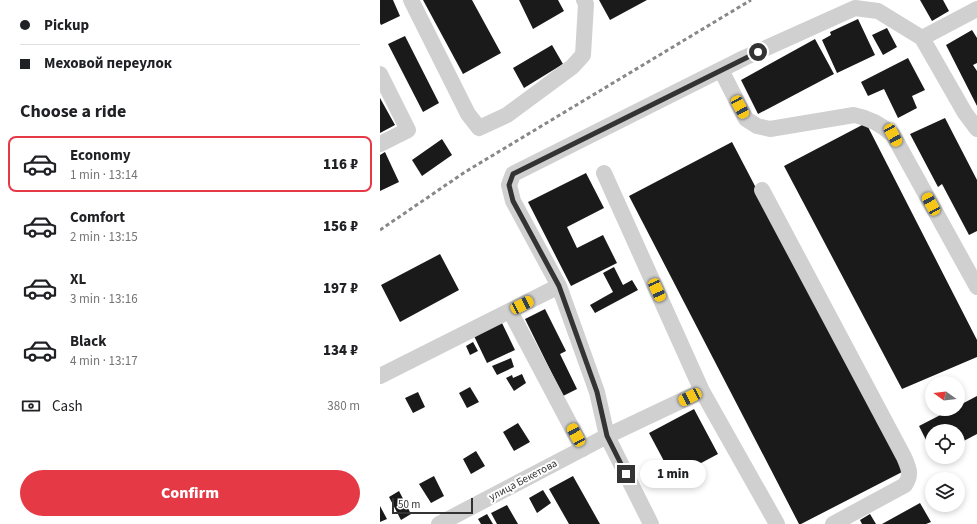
<!DOCTYPE html>
<meta charset="utf-8">
<style>
:root{--surface:#fff;--page:#f6f6f6;--text:#202124;--muted:#757577;--line:#e0e0e0;--accent:#e63946}
body{margin:0;font-family:"Source Sans 3",sans-serif;background:var(--page);color:var(--text);height:100vh;display:flex;flex-direction:column;font-size:15px;white-space:nowrap}
*{box-sizing:border-box;margin:0}
p{font-size:13px;color:var(--muted)}
.icon{flex:none;width:22px;height:22px;fill:none;stroke:currentColor;stroke-width:2;stroke-linecap:round;stroke-linejoin:round}
.map{position:relative;flex:1;overflow:hidden}
.drawer{display:flex;flex-direction:column;background:var(--surface);width:380px}
.drawer>*{flex:none}
.banner{display:grid;align-content:center;height:88px;padding:0 20px;background:var(--surface)}
.needle{width:26px;rotate:284deg}
.fabs{position:absolute;left:545px;top:376px;display:grid;gap:8px}
.fabs a{display:grid;place-items:center;width:40px;height:40px;border-radius:50%;background:var(--surface);box-shadow:0 2px 6px #0003;font-size:20px}
.scale{position:absolute;left:12px;bottom:10px;width:81px;box-sizing:border-box;padding-left:4px;border:2px solid #333;border-top:0;font-size:11px;line-height:14px;white-space:nowrap;color:#333;-webkit-text-stroke:3px #fff;paint-order:stroke}
.end{position:absolute;width:18px;height:18px;margin:-9px;border:5px solid #333;background:#fff;box-shadow:0 0 0 2px #fff}
.from{border-radius:50%}
.bubble{position:absolute;height:28px;border-radius:14px;background:var(--surface);box-shadow:0 2px 6px #0003;font-size:13px;font-weight:800;line-height:28px;text-align:center}
.car{position:absolute;width:12px;height:24px;margin:-12px -6px;border-radius:5px;box-shadow:0 0 3px 1px #0007;background:linear-gradient(#f5c518 24%,#345 0 40%,#f5c518 0 76%,#345 0 86%,#f5c518 0)}
.banner b{display:flex;align-items:center;gap:14px;height:38px;font-size:15px}
.banner b+b{border-top:1px solid var(--line)}
.banner i{width:10px;height:10px;background:var(--text)}
ul{padding:0;list-style:none}
li{display:flex;align-items:center;gap:12px;height:56px;margin:0 8px 6px;padding:0 12px;border:2px solid transparent;border-radius:8px}
li div{flex:1}
li b{display:block;font-size:15px}
li em{font-style:normal;font-weight:800}
li.active{border-color:var(--accent)}
li>.icon{width:36px;height:36px;stroke-width:1.5}
h2{padding:0 20px;font-size:18px;line-height:48px}
.pay{display:flex;align-items:center;gap:10px;height:44px;padding:0 20px;font-size:15px}
.pay p{margin-inline-start:auto}
.primary-button{display:flex;gap:8px;margin-top:auto;padding:8px 20px}
.primary-button a{flex:1;height:46px;border-radius:24px;background:var(--accent);color:#fff;font-size:16px;font-weight:800;line-height:46px;text-align:center}
main{display:flex;flex:1;min-height:0}
.map>svg:first-child{display:block}
.building{fill:#1a1a1a}
.lines{fill:none;stroke-linecap:round;stroke-linejoin:round}
.minor{stroke:#d0d0d0;stroke-width:16}
.rail{stroke:#888;stroke-width:3;stroke-dasharray:4 3;stroke-linecap:butt}
.route{stroke:#333;stroke-width:5}
.labels{text-anchor:middle;dominant-baseline:central;stroke-width:4;stroke-linejoin:round;paint-order:stroke}
.street-label{font-size:11px;fill:#333;stroke:#fff}
</style>
<main>
<section class="drawer">
<div class="banner">
<b><i class="from"></i>Pickup</b>
<b><i></i>Меховой переулок</b>
</div>
<h2>Choose a ride</h2>
<ul>
<li class="active"><svg class="icon" aria-label="car" viewBox="0 0 24 24"><path d="M5 17H2v-5l4-1 3-4h7l3 4 3 1v5h-3M9 17h6M6 11h13"/><circle cx="7" cy="17" r="2"/><circle cx="17" cy="17" r="2"/></svg><div><b>Economy</b><p>1 min · 13:14</p></div><em>116 ₽</em></li>
<li><svg class="icon" aria-label="car" viewBox="0 0 24 24"><path d="M5 17H2v-5l4-1 3-4h7l3 4 3 1v5h-3M9 17h6M6 11h13"/><circle cx="7" cy="17" r="2"/><circle cx="17" cy="17" r="2"/></svg><div><b>Comfort</b><p>2 min · 13:15</p></div><em>156 ₽</em></li>
<li><svg class="icon" aria-label="car" viewBox="0 0 24 24"><path d="M5 17H2v-5l4-1 3-4h7l3 4 3 1v5h-3M9 17h6M6 11h13"/><circle cx="7" cy="17" r="2"/><circle cx="17" cy="17" r="2"/></svg><div><b>XL</b><p>3 min · 13:16</p></div><em>197 ₽</em></li>
<li><svg class="icon" aria-label="car" viewBox="0 0 24 24"><path d="M5 17H2v-5l4-1 3-4h7l3 4 3 1v5h-3M9 17h6M6 11h13"/><circle cx="7" cy="17" r="2"/><circle cx="17" cy="17" r="2"/></svg><div><b>Black</b><p>4 min · 13:17</p></div><em>134 ₽</em></li>
</ul>
<div class="pay"><svg class="icon" aria-label="cash" viewBox="0 0 24 24"><path d="M3 7h18v10H3z"/><circle cx="12" cy="12" r="2"/></svg>Cash<p>380 m</p></div>
<div class="primary-button"><a>Confirm</a></div>
</section>
<div class="map">
<svg width="597" height="524" viewBox="0 0 597 524">
<rect width="100%" height="100%" fill="#fff"/>
<path class="building" d="M0 0H13L20 16 1 25 0 23Z
M43 0H92L121 53 83 74Z
M139 0H178L184 11 153 29Z
M219 0H267L230 20Z
M540 0H563L569 11 552 21Z
M478 19 495 55 457 73 442 40 451 35 450 32Z
M507 28 517 47 503 55 492 35Z
M592 30 597 38V63L593 65 597 71V106L566 45Z
M25 36 59 103 43 112 8 44Z
M435 39 454 74 378 114 361 80Z
M172 45 183 64 144 88 133 68Z
M528 58 545 90 532 96 537 108 518 118 504 89 488 96 481 82Z
M0 98 15 125 0 133Z
M565 118 597 180V231L589 235 562 184 558 187 530 134Z
M486 123 597 340V357L522 389 404 166Z
M62 139 72 155 42 176 32 160Z
M352 142 524 471 421 524H419L249 196Z
M5 152 19 182 0 191V155Z
M206 173 224 208 187 227 197 248 223 235 237 263 191 286 148 202Z
M60 254 79 290 20 322 1 285Z
M234 267 243 285 252 280 258 290 215 313 210 305 233 292 223 273Z
M165 309 186 351 180 354 197 389 183 396 145 319Z
M122 323 135 350 107 363 94 336Z
M93 342 98 351 90 355 86 346Z
M131 358 134 367 117 375 112 366Z
M142 374 146 383 134 391 126 378 132 375 133 378Z
M90 387 99 402 87 408 79 393Z
M38 392 45 407 33 413 25 398Z
M597 396V434L578 444V431H552V452L539 426 572 409H578V406Z
M314 409 338 454 293 478 269 433Z
M138 423 150 442 134 451 123 432Z
M96 451 105 466 91 474 83 459Z
M54 476 64 496 51 503 39 484Z
M193 476 220 524H189L169 489Z
M163 490 171 503 157 513 149 498Z
M19 491 31 514 21 520 9 497Z
M540 503 551 522 546 524H502Z
M127 505 138 524H117L111 513Z
M0 506 7 519 0 522Z
M107 514 113 524H101L98 519Z
M490 514 496 524H482L480 520Z"/>
<g class="lines">
<path class="minor" d="M31 0 88 114 99 128 127 115 192 67 203 55 206 4 204 0
M542 38 597 9
M341 70 366 119 377 126 390 129 474 115C490 118 501 124 513 135L597 287
M0 74 28 130 0 144
M224 173 322 391
M382 190 524 457C529 469 532 474 525 485L453 524
M130 311 203 449
M0 376 179 286
M59 524 227 436 322 391 397 524
M271 524 227 436 217 392 179 286 133 201 129 185 133 174 364 58 475 8 498 11 542 38 585 113 597 129"/>
<path class="rail" d="M0 230 85 172 371 0"/>
</g>
<g class="lines">
<path class="route" d="M246 474 227 436 217 392 179 286 133 201 129 185 133 174 378 52"/>
</g>
<g class="labels">
<g class="street-label">
<text transform="translate(143 480) rotate(-28)">улица Бекетова</text>
</g>
</g>
</svg>
<div class="fabs">
<a><svg class="needle" viewBox="-14 -14 28 28"><path d="M0-13l5 13h-10z" fill="#e53935"/><path d="M0 13l5-13h-10z" fill="#757577"/></svg></a>
<a><svg class="icon" aria-label="locate" viewBox="0 0 24 24"><circle cx="12" cy="12" r="6"/><path d="M12 2v4M12 18v4M2 12h4M18 12h4"/></svg></a>
<a><svg class="icon" aria-label="layers" viewBox="0 0 24 24"><path d="M12 4l9 5-9 5-9-5zM3 14l9 5 9-5"/></svg></a>
</div>
<div class="scale">50 m</div>
<i class="end from" style="left:378px;top:52px"></i>
<i class="end" style="left:246px;top:474px"></i>
<div class="bubble" style="left:260px;top:460px;width:66px">1 min</div>
<i class="car" style="left:360px;top:107px;rotate:152deg"></i>
<i class="car" style="left:513px;top:135px;rotate:151deg"></i>
<i class="car" style="left:551px;top:204px;rotate:331deg"></i>
<i class="car" style="left:277px;top:290px;rotate:156deg"></i>
<i class="car" style="left:142px;top:305px;rotate:63deg"></i>
<i class="car" style="left:310px;top:397px;rotate:244deg"></i>
<i class="car" style="left:196px;top:435px;rotate:332deg"></i>
</div>
</main>
